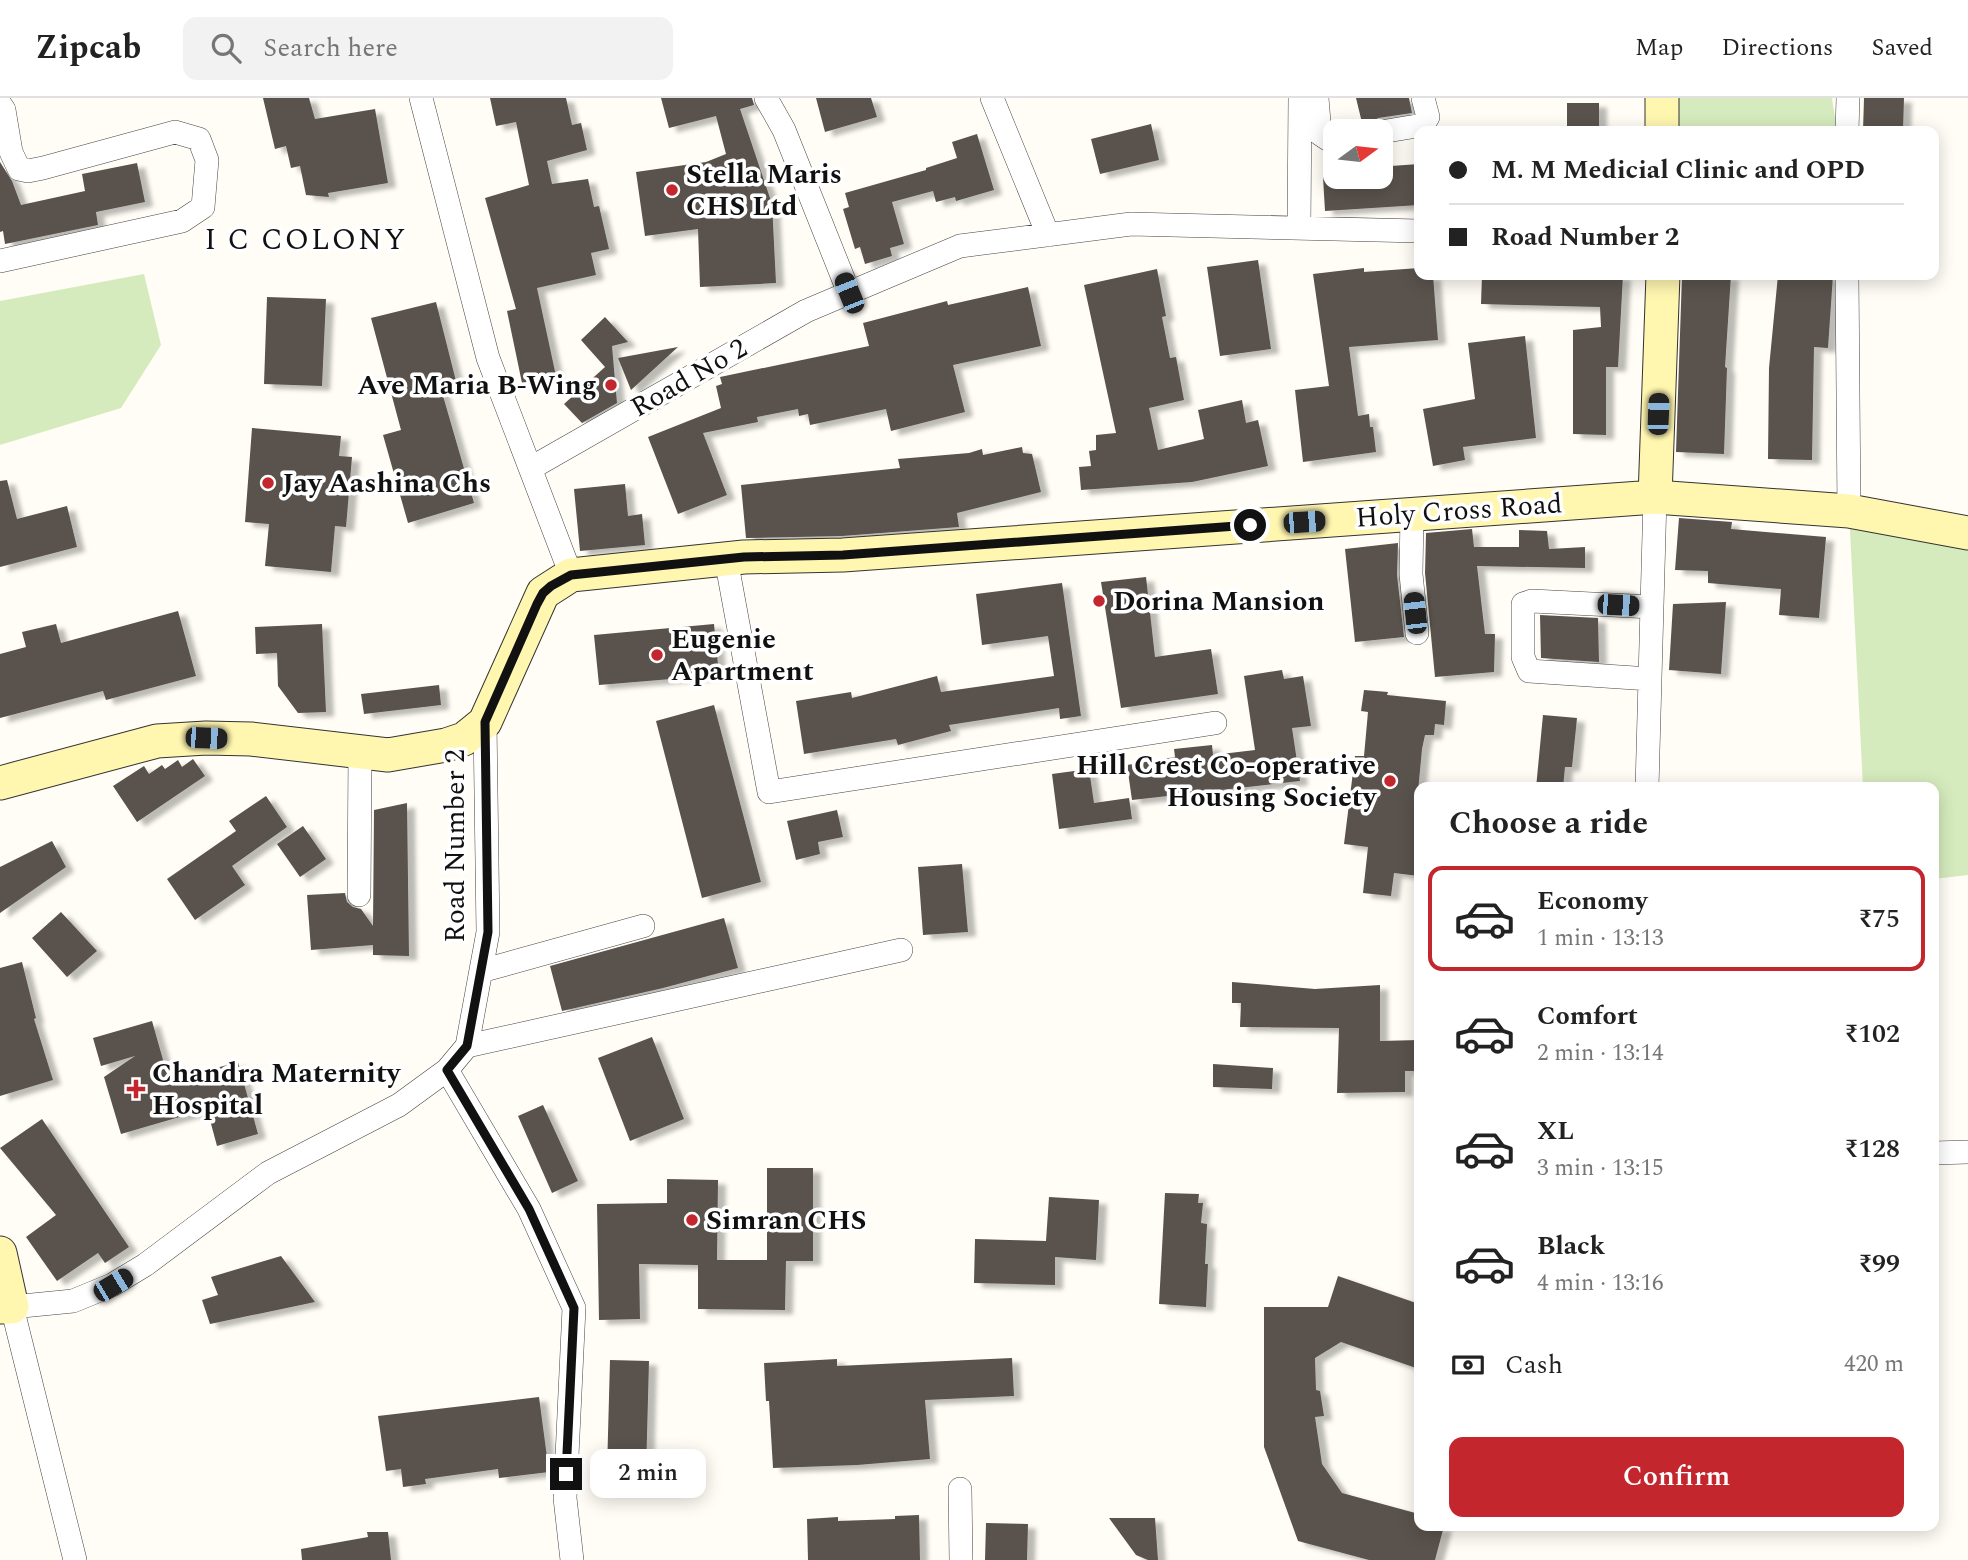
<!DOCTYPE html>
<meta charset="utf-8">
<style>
:root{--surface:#fff;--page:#f2f2f2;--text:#222;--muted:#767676;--line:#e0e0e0;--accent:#c4262e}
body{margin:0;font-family:Spectral,serif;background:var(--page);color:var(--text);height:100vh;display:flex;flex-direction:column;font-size:26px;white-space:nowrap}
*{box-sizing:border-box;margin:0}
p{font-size:23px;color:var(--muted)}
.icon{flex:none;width:38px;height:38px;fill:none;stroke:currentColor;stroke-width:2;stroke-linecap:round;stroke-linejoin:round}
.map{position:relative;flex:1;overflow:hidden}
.side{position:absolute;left:1414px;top:684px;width:525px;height:749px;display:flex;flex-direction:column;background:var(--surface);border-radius:14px;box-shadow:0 4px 18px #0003}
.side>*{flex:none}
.top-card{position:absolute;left:1414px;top:28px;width:525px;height:154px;border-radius:14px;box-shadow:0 4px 18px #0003;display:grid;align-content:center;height:154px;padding:0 35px;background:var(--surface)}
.needle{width:46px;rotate:75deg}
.fabs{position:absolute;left:1323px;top:21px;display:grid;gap:14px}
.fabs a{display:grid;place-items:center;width:70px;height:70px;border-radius:14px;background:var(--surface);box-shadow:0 4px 18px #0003;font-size:35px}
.end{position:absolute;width:32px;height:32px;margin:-16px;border:9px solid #111;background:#fff;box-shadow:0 0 0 4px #fff}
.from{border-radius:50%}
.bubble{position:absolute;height:49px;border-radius:14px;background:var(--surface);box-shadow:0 4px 18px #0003;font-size:23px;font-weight:600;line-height:49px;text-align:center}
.car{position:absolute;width:21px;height:42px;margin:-21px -10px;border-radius:9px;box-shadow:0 0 5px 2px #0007;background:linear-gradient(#222 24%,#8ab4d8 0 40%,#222 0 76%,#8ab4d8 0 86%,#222 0)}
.top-card b{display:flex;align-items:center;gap:24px;height:66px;font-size:26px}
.top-card b+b{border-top:2px solid var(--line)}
.top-card i{width:18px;height:18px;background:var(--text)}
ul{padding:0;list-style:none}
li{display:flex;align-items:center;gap:21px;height:105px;margin:0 14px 10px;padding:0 21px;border:4px solid transparent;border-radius:14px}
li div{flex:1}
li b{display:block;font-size:26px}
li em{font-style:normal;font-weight:600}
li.active{border-color:var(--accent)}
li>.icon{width:63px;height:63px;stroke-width:1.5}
h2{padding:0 35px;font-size:32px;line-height:84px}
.pay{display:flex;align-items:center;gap:18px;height:77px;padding:0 35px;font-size:26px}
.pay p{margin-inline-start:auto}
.primary-button{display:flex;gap:14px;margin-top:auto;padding:14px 35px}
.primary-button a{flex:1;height:80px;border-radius:14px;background:var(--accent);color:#fff;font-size:28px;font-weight:600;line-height:80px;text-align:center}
header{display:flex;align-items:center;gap:42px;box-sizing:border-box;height:98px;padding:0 35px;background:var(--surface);border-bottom:2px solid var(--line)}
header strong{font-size:33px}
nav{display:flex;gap:38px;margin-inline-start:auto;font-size:24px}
.search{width:490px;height:63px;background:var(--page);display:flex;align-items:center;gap:18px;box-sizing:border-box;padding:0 24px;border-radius:14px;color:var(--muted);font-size:26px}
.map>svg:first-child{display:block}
.green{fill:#d5ebbd}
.building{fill:#5a524d;filter:url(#shadow)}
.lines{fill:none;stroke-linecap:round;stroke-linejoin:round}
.street-casing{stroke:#444;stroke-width:24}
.secondary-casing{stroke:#333;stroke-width:35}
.street{stroke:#fff;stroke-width:23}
.secondary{stroke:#fff6b0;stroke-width:33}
.route{stroke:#111;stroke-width:9}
.poi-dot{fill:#c4262e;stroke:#fff;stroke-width:2.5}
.labels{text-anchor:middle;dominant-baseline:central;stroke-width:7;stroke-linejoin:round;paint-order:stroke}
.poi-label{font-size:28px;font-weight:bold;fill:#111;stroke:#fff;text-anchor:start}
.street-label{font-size:28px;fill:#111;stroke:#fff}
.neighbourhood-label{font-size:30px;letter-spacing:2px;fill:#111;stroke:#fff}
</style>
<header>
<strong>Zipcab</strong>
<div class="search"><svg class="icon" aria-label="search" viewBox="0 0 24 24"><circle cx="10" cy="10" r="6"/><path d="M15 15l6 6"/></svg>Search here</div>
<nav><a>Map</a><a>Directions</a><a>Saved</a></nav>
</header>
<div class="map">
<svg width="1968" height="1462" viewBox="0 0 1968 1462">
<defs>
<filter id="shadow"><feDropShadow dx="8" dy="4.5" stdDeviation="2" flood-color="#0004"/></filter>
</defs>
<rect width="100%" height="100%" fill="#fffdf5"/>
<path class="green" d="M1672 0H1832L1837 33H1669Z
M144 176 161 247 121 310 0 347V203Z
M1849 413 1968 435V777L1934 781V690L1863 689Z"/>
<path class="building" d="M263 0H309L315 21 375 11 388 85 328 95 329 99 306 97 300 68 291 70 286 48 275 51Z
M490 0H566L572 27 581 25 587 52 547 63 552 86 588 81 594 109 599 108 609 151 591 155 596 177 537 190 556 278 522 285 507 213 516 211 485 100 529 87 516 24 496 28Z
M661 0H752L754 7 740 11 772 106 776 185 700 189 698 131 645 138 636 74 706 64 726 56 716 18 669 30Z
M816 0H871L877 19 825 34Z
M1356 0H1409L1412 15 1378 20 1372 24 1367 33H1364Z
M1864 0H1904L1903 33H1863Z
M1567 5H1599V33H1567Z
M1151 26 1159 62 1100 76 1091 41Z
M977 36 994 92 956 103 955 99 936 104 933 93 892 104 904 146 890 150 892 158 865 166 860 149 855 151 843 111 849 109 845 95 926 72V70L957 60 952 44Z
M0 64 12 83 21 107 85 93 82 76 137 65 145 104 96 114 98 127 5 146 3 133 0 134Z
M1419 66V107L1325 113 1323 79H1381V74L1391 73V68Z
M1258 162 1271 251 1220 258 1207 169Z
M1364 170V174L1419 170V177H1433L1438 242 1349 249 1358 318 1369 316 1370 329H1373L1376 354 1303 364 1295 292 1329 288 1313 176Z
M1157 171 1166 218 1162 219 1170 260 1176 259 1184 302 1149 310 1158 352 1204 341 1198 312 1242 302 1246 325 1258 322 1268 368 1192 384 1081 392 1079 369 1091 368 1089 353 1096 352V337L1116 335 1084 187Z
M1482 177H1623L1618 269H1606V337L1573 336V232L1601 229 1600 209 1481 206Z
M1682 177H1731L1725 269 1727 270 1724 356 1676 354Z
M1778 177H1833L1828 250 1814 249 1812 362 1768 361 1769 270Z
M1028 189 1041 248 953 267 965 314 891 333 886 311 810 327 808 316 799 318 798 311 757 319 758 324 703 335 727 397 678 416 648 339 721 310 716 288 722 286 720 279 869 248 863 225 947 203 948 207Z
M267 199 326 201 322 288 264 286Z
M436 204 457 287 441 291 474 405 408 425 383 337 401 332 371 220Z
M605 219 628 244 612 248 617 305 582 325 564 306 605 269 581 242Z
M1525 238 1536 340 1463 349 1465 362 1433 368 1423 311 1475 301 1468 245Z
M678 249 631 292 618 260Z
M252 330 341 338 339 358 352 359 346 429 335 428 331 474 265 468 269 426 245 424Z
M1022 349 1023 355 1032 356 1041 394 957 415 959 429 842 438 746 440 741 387 900 370 898 361 969 355 982 351 983 357Z
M7 382 17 421 67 408 77 449 0 469V383Z
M625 386 628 418 642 416 645 447 580 453 574 391Z
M1679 420 1732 424 1731 431 1826 439 1819 520 1779 517 1781 491 1708 485V473L1675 472Z
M1472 431 1474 449H1519V432L1547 433 1549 451 1585 449V470L1477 468 1485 536H1495L1494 574 1435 579 1425 475 1426 435Z
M1398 445 1397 477 1404 539 1355 544 1345 451Z
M1146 479 1155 559 1211 551 1218 596 1121 610 1101 484Z
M1062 485 1081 618 1060 621 1059 610 949 627 951 633 898 647 896 641 804 656 796 603 851 594 852 600 937 578 941 594 1054 578 1048 538 982 547 976 496Z
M1726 504 1721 576 1669 572 1673 506Z
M178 513 196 578 106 602 103 593 0 620V556L26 549 22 534 56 526 61 545Z
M1540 517 1598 520 1599 564 1541 560Z
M322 526 326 614 298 615 278 588 277 555 256 556 255 529Z
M714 526 719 577 599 587 594 537Z
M1282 572 1284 581 1303 578 1311 628 1292 630 1300 683 1132 702 1127 667 1175 659 1174 651 1212 647 1213 657 1255 652 1244 578Z
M439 587 441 607 364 616 361 596Z
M1364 592 1388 594 1387 597 1446 603 1444 627 1435 626 1434 637H1425L1422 651 1416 715 1419 716V778L1394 775 1391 798 1363 795 1368 749 1344 746 1355 658H1364L1368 614 1361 613Z
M714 607 761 784 702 800 656 623Z
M1543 617 1577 620 1572 669H1565L1563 690H1536Z
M193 661 205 678 137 724 113 688 144 668 149 676 162 667 165 671 178 662 182 669Z
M1089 671 1094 705 1129 700 1132 721 1059 731 1052 676Z
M266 698 287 729 232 768 245 787 195 822 167 781 236 733 229 723Z
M407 705 409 858 373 857V847L311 852 307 797 345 795 347 804 353 809 361 811 373 828 374 712Z
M837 712 843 739 818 744 820 756 796 762 787 723Z
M303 728 326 761 300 779 277 746Z
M52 743 66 769 0 815V769Z
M962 766 968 834 923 837 918 769Z
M61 814 97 853 67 879 32 840Z
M724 820 738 870 663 890 562 913 550 868Z
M22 864 36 920 34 921 53 982 0 998V870Z
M1232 884 1315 891 1380 887V943L1419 942V973H1405V994L1337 995 1339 930 1240 929 1241 905H1232Z
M152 923 169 983 238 964 258 1036 217 1048 207 1011 121 1036 104 979 135 958 101 968 93 940Z
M652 939 684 1021 630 1043 598 960Z
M1213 966 1273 970 1272 991 1213 989Z
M543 1007 578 1083 552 1095 518 1018Z
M42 1021 129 1149 105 1165 98 1155 57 1183 26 1139 56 1117 0 1050Z
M767 1070H813V1163H786L785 1212 698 1211V1167L639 1166 640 1221 599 1222 597 1106 667 1105V1081L718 1082 717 1162H767Z
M1165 1095 1199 1096 1198 1105H1203L1201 1125 1207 1126 1205 1166H1208L1206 1209 1159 1206Z
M1049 1099 1099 1102 1096 1162 1055 1159V1187L974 1185 975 1141 1046 1143Z
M281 1158 315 1204 210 1226 202 1202 218 1197 211 1179Z
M1338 1178 1419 1206V1271L1341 1244 1315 1260 1316 1292 1320 1293 1324 1318 1315 1319 1322 1366 1342 1395 1419 1416V1428H1444L1435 1462H1369L1298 1443 1264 1349V1209H1328Z
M1012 1260 1014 1298 925 1302 930 1361 857 1367 773 1370 769 1303H766L764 1265 837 1261V1268Z
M610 1262 649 1263 646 1375 607 1373Z
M539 1299 549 1374 499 1380 498 1371 425 1381 426 1386 403 1389 401 1371 386 1373 378 1318Z
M919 1417 920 1462H808L807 1421 838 1419V1423L895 1421V1418Z
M1109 1420H1155L1158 1462H1148L1136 1457Z
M986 1425 1028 1426 1027 1462H985Z
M367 1434H388L391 1462H302L301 1451 368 1439Z"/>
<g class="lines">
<g class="street-casing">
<path id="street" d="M421 0 488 260 571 477
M766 0 784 32 849 195
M992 0 1048 137
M1317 0 1320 36 1329 42 1335 41
M0 6 4 12 11 54 19 71 28 73 43 70 175 34 199 41 207 62 203 109 182 123 0 163
M1847 33 1848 0
M1381 34 1423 27 1428 19 1423 0
M1299 130 1300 0
M1847 177 1849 413
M531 370 806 213 960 148 1131 126 1419 133
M1412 416 1411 476 1417 535
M726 461 769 694 1215 625
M1650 581 1529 573 1523 559V506L1532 503 1652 509
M1647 690 1655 399
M359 797 360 655
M481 873 643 828
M467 948 901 852
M447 972 529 1111 574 1210 565 1400 572 1462
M1934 1055 1968 1054
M960 1391 961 1462
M75 1462 12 1209 73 1203 112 1187 145 1167 268 1075 399 1007 447 972 467 948 488 834 485 624"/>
</g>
<g class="secondary-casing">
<path id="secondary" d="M1662 0V33
M1655 399 1663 177
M0 685 157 643 206 640 251 641 388 657 446 647 464 641 485 624 543 495 571 477 744 459 843 457 1655 399 1849 413 1968 435
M0 1155 12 1209H0"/>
</g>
<use href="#street" class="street"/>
<use href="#secondary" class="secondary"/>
</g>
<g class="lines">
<path class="route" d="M566 1376 574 1210 529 1111 447 972 467 948 488 834 485 624 537 506 543 495 551 488 571 477 744 459 843 457 1250 427"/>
</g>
<g class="poi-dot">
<circle cx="672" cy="92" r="7"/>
<circle cx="611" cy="287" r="7"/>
<circle cx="268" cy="385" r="7"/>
<circle cx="1099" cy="503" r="7"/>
<circle cx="657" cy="557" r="7"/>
<circle cx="1390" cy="683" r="7"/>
<path d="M132.5 980.5h7v7h7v7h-7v7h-7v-7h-7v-7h7z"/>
<circle cx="692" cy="1122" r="7"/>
</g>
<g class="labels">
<g class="poi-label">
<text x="686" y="76">Stella Maris<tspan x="686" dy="32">CHS Ltd</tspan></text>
<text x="597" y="287" text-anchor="end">Ave Maria B-Wing</text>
<text x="282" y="385">Jay Aashina Chs</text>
<text x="1113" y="503">Dorina Mansion</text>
<text x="671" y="541">Eugenie<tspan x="671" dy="32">Apartment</tspan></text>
<text x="1376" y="667" text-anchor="end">Hill Crest Co-operative<tspan x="1376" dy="32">Housing Society</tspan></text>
<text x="152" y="975">Chandra Maternity<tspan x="152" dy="32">Hospital</tspan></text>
<text x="706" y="1122">Simran CHS</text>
</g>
<g class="street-label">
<text transform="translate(689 280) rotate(-30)">Road No 2</text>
<text transform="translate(1459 413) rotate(-4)">Holy Cross Road</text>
<text transform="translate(455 748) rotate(-90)">Road Number 2</text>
</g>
<g class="neighbourhood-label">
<text x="306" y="142">I C COLONY</text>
</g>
</g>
</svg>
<div class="fabs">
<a><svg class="needle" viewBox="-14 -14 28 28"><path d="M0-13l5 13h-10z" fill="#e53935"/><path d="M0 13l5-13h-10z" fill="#767676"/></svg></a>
</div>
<i class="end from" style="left:1250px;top:427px"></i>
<i class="end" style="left:566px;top:1376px"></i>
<div class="bubble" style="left:590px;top:1351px;width:116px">2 min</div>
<i class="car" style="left:849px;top:195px;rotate:338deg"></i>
<i class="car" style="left:1658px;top:316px;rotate:2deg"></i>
<i class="car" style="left:1304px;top:424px;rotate:86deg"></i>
<i class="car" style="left:1618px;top:507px;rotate:93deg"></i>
<i class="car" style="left:1415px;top:515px;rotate:354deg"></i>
<i class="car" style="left:206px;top:640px;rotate:92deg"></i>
<i class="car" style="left:113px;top:1187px;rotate:59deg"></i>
<div class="top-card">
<b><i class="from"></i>M. M Medicial Clinic and OPD</b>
<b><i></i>Road Number 2</b>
</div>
<section class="side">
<h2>Choose a ride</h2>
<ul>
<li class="active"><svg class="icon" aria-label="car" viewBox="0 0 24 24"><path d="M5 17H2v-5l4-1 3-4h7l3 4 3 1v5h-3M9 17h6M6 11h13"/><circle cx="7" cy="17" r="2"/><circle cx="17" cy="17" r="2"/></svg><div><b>Economy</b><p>1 min · 13:13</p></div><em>₹75</em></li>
<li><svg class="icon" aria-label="car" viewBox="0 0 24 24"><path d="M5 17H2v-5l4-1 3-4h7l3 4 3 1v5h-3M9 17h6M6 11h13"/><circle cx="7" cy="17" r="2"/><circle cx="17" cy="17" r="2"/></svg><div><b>Comfort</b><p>2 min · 13:14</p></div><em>₹102</em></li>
<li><svg class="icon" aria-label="car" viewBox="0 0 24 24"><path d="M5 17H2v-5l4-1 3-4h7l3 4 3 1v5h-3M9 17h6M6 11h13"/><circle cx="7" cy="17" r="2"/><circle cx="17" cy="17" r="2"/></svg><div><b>XL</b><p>3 min · 13:15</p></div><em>₹128</em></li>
<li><svg class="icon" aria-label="car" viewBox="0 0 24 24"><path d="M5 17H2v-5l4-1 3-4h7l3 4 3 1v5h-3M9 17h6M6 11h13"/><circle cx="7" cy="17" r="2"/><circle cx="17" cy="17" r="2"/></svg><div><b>Black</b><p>4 min · 13:16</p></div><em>₹99</em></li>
</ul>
<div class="pay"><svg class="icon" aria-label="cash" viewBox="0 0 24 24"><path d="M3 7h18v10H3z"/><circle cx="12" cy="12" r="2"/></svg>Cash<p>420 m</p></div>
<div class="primary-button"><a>Confirm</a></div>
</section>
</div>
